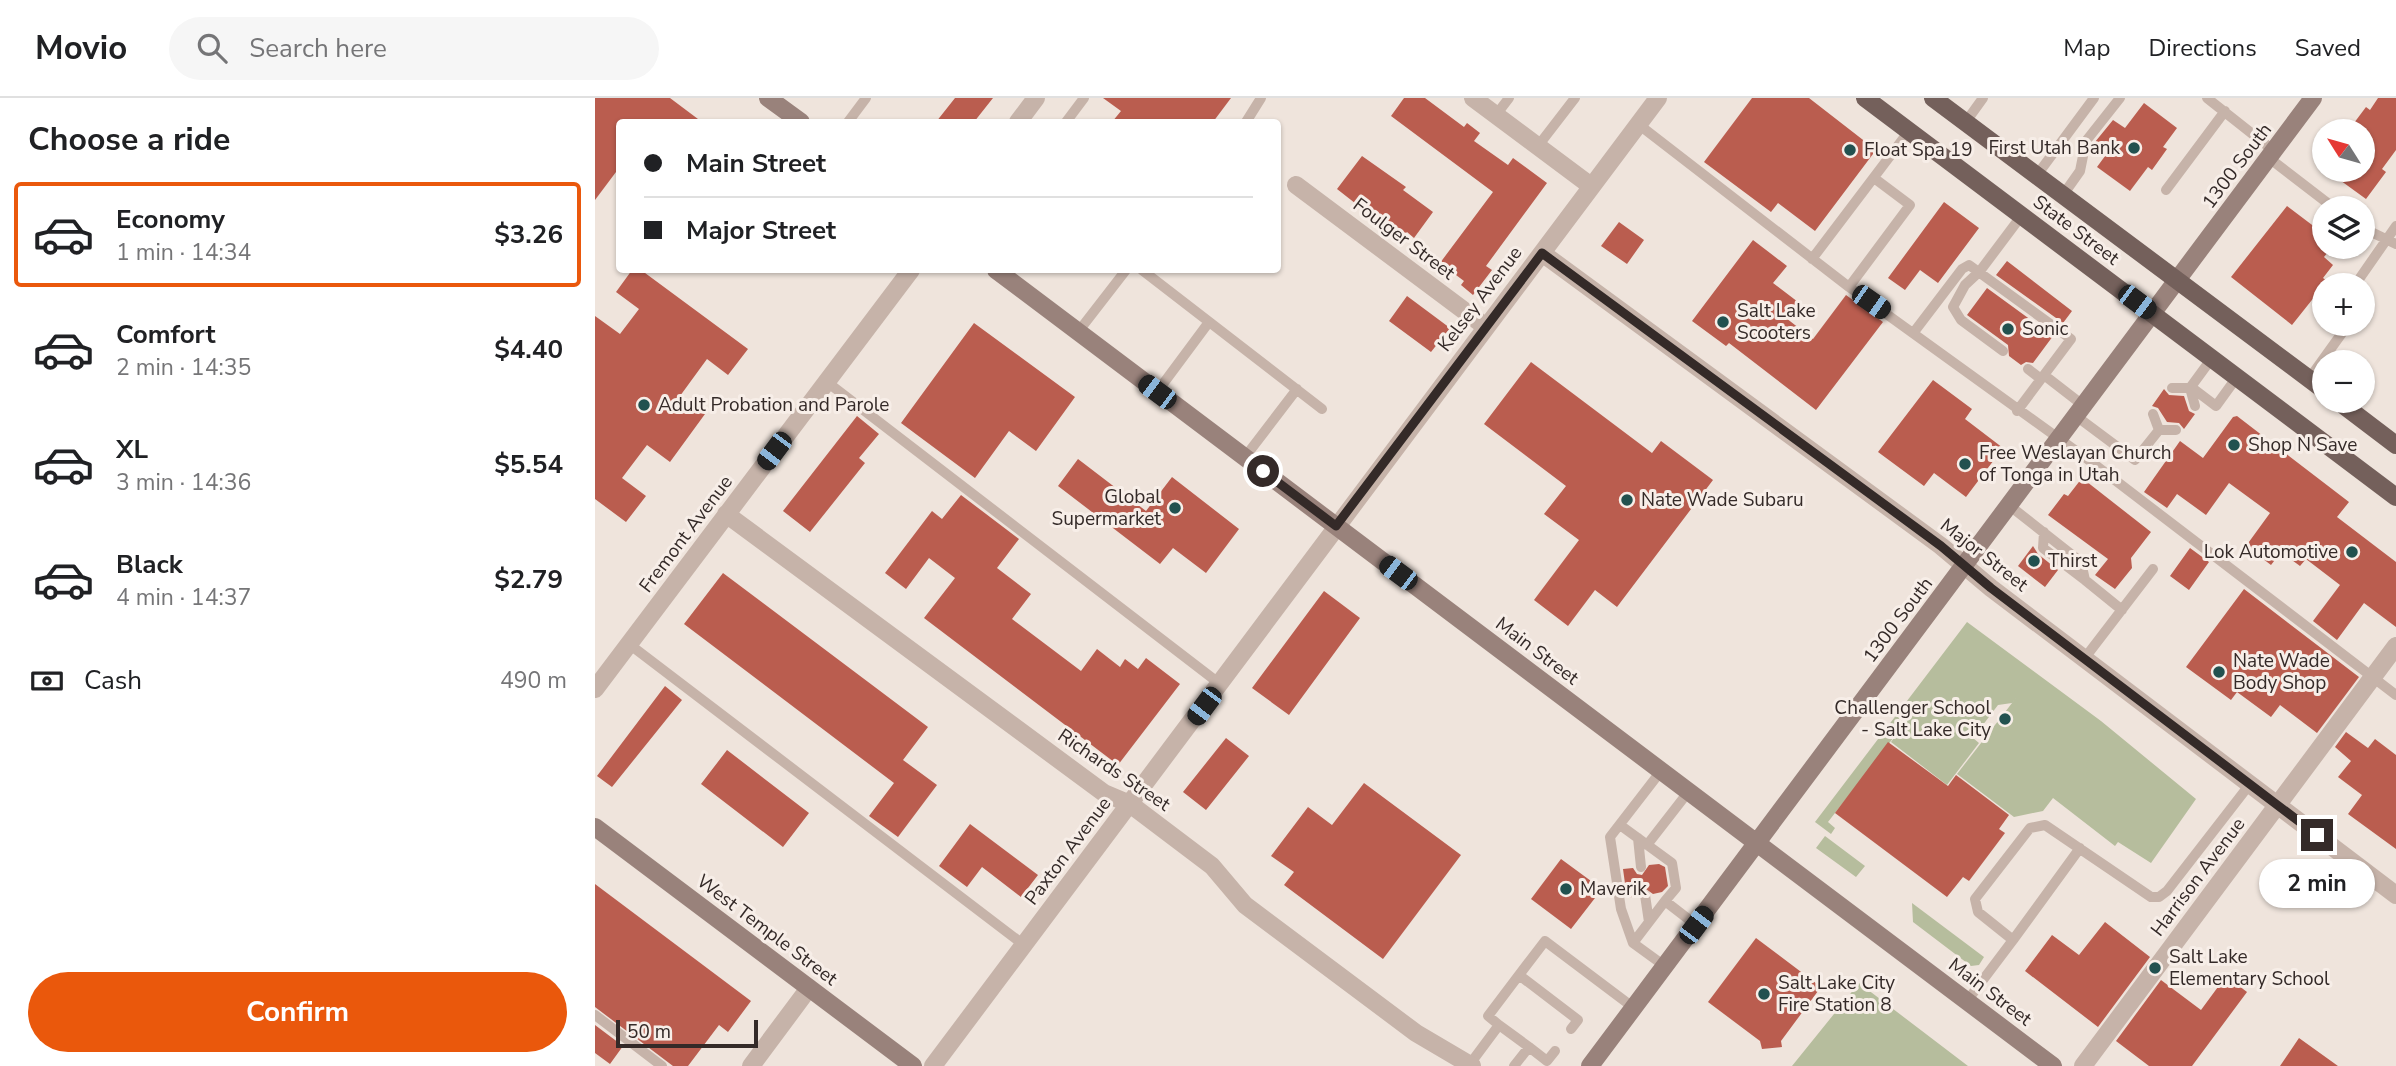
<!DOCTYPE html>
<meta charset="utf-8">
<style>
:root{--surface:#fff;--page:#f6f6f6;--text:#202124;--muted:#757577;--line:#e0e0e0;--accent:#ea580c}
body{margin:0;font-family:"Nunito Sans",sans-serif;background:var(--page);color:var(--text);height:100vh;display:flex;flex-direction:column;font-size:26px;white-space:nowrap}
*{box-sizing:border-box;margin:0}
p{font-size:23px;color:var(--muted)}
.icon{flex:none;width:38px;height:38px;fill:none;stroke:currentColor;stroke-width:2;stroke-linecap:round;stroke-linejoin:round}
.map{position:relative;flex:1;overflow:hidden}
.panel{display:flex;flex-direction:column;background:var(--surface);width:595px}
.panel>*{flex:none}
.top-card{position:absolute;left:21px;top:21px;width:665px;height:154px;border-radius:7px;box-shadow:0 2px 5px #0004;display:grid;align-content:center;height:154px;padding:0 28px;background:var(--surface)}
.needle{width:46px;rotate:307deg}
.tools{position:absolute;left:1717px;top:21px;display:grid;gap:14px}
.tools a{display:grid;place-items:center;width:63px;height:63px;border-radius:50%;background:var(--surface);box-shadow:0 2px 5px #0004;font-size:35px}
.scale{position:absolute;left:21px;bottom:18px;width:142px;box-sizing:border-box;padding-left:7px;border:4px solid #342a28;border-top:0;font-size:19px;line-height:24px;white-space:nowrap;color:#342a28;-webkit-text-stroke:5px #f7eee8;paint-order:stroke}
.end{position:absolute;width:32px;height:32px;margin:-16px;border:9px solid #342a28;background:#fff;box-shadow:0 0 0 4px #fff}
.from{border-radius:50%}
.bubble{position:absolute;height:49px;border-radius:24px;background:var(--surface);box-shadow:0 2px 5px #0004;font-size:23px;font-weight:700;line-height:49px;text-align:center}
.car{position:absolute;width:21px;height:42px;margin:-21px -10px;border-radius:9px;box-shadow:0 0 5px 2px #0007;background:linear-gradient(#222 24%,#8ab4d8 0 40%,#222 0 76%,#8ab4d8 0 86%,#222 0)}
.top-card b{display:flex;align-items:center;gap:24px;height:66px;font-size:26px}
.top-card b+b{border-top:2px solid var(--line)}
.top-card i{width:18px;height:18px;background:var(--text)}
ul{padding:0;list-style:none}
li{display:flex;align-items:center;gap:21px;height:105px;margin:0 14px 10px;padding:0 14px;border:4px solid transparent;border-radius:7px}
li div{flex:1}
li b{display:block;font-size:26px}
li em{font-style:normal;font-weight:700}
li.current{border-color:var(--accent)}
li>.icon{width:63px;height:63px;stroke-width:1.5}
h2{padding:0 28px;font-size:32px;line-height:84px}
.pay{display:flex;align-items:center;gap:18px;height:77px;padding:0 28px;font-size:26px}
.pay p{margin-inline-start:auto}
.action{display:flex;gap:14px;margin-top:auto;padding:14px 28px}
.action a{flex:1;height:80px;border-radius:42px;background:var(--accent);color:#fff;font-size:28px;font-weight:700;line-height:80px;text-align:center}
header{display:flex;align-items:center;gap:42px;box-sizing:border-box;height:98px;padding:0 35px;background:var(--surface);border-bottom:2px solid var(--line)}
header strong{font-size:33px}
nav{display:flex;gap:38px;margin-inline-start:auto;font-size:24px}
.search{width:490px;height:63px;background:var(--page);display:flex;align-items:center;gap:18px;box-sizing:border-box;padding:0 24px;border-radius:38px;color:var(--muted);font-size:26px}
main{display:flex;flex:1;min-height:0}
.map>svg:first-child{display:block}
.green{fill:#b6bd9d}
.building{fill:#ba5d4f}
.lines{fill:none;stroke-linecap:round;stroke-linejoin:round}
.lane{stroke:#c6b3a9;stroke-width:10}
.street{stroke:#c6b3a9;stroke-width:18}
.secondary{stroke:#99827b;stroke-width:18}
.primary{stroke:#74605b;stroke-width:18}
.route{stroke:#342a28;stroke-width:9}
.poi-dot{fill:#22514f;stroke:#f7eee8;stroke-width:2.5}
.labels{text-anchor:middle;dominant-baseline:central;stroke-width:6;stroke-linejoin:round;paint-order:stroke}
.poi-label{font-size:19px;fill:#342a28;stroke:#f7eee8;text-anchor:start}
.street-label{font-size:19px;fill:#342a28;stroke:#f7eee8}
</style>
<header>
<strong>Movio</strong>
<div class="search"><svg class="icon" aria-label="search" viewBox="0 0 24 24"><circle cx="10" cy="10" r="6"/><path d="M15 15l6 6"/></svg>Search here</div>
<nav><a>Map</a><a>Directions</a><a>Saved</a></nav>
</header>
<main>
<section class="panel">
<h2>Choose a ride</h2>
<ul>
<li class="current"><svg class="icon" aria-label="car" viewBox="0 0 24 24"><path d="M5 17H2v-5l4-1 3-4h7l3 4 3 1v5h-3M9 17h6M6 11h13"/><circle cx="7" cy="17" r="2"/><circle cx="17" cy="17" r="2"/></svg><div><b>Economy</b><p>1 min · 14:34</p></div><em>$3.26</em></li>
<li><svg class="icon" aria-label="car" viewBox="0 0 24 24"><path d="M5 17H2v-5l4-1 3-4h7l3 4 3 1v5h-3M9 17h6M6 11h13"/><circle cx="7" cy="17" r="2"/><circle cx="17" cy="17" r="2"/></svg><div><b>Comfort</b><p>2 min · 14:35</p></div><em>$4.40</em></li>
<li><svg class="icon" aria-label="car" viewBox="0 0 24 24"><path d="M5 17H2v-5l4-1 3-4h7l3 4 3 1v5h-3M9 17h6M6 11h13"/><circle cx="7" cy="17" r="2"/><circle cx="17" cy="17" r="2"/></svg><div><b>XL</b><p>3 min · 14:36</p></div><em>$5.54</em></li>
<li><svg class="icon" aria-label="car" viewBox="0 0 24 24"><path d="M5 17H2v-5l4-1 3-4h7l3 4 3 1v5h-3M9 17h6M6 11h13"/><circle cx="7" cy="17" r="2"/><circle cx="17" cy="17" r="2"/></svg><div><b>Black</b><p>4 min · 14:37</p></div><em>$2.79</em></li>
</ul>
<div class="pay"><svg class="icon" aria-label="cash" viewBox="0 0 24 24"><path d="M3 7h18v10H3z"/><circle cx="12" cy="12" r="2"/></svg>Cash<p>490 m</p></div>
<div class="action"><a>Confirm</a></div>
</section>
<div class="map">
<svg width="1801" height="968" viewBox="0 0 1801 968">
<rect width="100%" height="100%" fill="#efe4dc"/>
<path class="green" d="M1372 524 1506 623 1601 701 1556 765 1523 744 1520 748 1458 700 1448 713 1419 719 1362 676 1431 587 1417 605 1403 607 1378 640 1384 645 1352 687 1296 644 1313 621 1233 724 1240 730 1236 736 1220 724Z
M1230 738 1270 768 1261 779 1221 750Z
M1317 805 1389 859 1384 867 1376 868 1318 824Z
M1264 885 1373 968H1197Z"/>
<path class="building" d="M0 0H75L107 24H24V70L0 102Z
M360 0H398L379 24H341Z
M508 0H636L618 24H517L526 13Z
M809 0H830L869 29 872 25 885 35 879 43 913 67 918 60 952 85 891 168 897 172 878 197 866 187 869 183 845 165 898 94 796 18Z
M1157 0H1214L1281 52 1220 133 1183 105 1176 114 1109 64Z
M1783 0H1801V52L1787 71 1791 74 1771 101 1731 72H1768V33H1753L1771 9 1775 12Z
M1549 5 1582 30 1568 49 1572 51 1557 72 1553 69 1535 93 1502 69 1513 54 1500 44 1518 22 1530 30Z
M767 58 811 89 808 92 838 114 819 140 812 134 809 137 782 116 779 120 742 91Z
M1349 104 1384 130 1343 185 1325 172 1310 192 1293 180Z
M1692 108 1729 136V149H1737L1729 159 1738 167 1728 180 1732 183 1697 227 1636 179Z
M1024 124 1049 142 1032 166 1006 148Z
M1158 142 1192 168 1178 185 1203 204 1191 220 1218 241 1251 197 1288 224 1221 312 1134 245 1131 248 1097 223Z
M1412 163 1477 213 1468 225 1401 177Z
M37 172H46L153 251 133 277 112 261 85 298 110 316 75 364 52 347 27 380 51 398 31 424 0 401V218L25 236 44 211 21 194Z
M1392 190 1458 238 1438 265 1431 264 1426 267 1414 258 1413 247 1372 217Z
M812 198 855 230 836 254 794 223Z
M379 225 480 299 441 353 414 333 380 380 306 325Z
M936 264 1057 355 1066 343 1118 382 1022 509 1000 492 973 528 939 502 984 442 949 416 971 388 889 326Z
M1338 282 1377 311 1370 321 1408 350 1371 399 1339 375 1329 388 1283 354Z
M1569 291 1574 297 1589 298 1594 313 1600 316 1589 331 1584 325 1572 324 1563 310 1557 308Z
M262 318 284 336 264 360 270 365 215 434 188 413Z
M1642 318 1754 404 1742 419 1801 464V529L1769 505 1742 542 1718 523 1745 487 1711 461 1705 468 1686 454 1676 467 1651 448 1675 415 1634 385 1611 417 1582 396 1572 410 1549 394 1585 343 1608 360 1638 319Z
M483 361 551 413 577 379 644 431 611 475 578 450 565 466 463 388Z
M1487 380 1556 434 1536 460 1537 470 1520 491 1500 477 1513 461 1453 417 1469 396 1473 398Z
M366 397 424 441 402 470 436 496 417 521 486 573 502 551 525 569 530 561 543 571 551 560 585 586 523 667 329 520 360 480 334 460 311 491 290 475 337 413 347 421Z
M1438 448 1443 456 1463 472 1450 489 1423 468Z
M1595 450 1614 464 1594 492 1575 478Z
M128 475 333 629 308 662 342 687 303 739 274 718 299 685 89 526Z
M1649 491 1764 579 1722 635 1685 607 1676 619 1642 594 1636 602 1591 569Z
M729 493 765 520 694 617 657 590Z
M70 588 87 602 17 689 2 678Z
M1751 634 1773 650 1780 641 1801 657V751L1753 716 1767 697 1743 679 1756 663 1740 649Z
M631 640 654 658 611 712 588 694Z
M1293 644 1353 688 1361 677 1414 717 1404 731 1410 735 1374 783 1368 779 1352 799 1240 715Z
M132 652 214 715 188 749 106 686Z
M769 685 866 757 788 861 689 787 699 774 676 758 713 709 737 727Z
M375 726 443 777 426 799 387 769 372 789 344 768Z
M966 761 996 783 1000 800 976 831 936 801Z
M1064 766 1070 769 1073 788 1067 794 1058 796 1048 789 1042 798 1032 800 1028 771 1038 770 1042 776 1047 777 1054 767Z
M0 786 156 903 133 934 124 927 93 968H78L0 909Z
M1510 824 1555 859 1503 929 1430 873 1457 837 1484 857Z
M1161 840 1226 889 1186 943 1187 949 1167 951 1165 943 1113 904Z
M1631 878 1652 894 1597 968H1554L1521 943 1566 882 1606 912Z
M0 927 28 948 15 966 0 955Z
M1704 940 1743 968H1685Z"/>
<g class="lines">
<path class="lane" d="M1612 0 1679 53
M901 17 914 0
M253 24 271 0
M471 24 489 0
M651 24 666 0
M1370 25 1388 0
M1043 26 1254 189 1495 363 1801 597
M943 48 980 0
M1674 60 1739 110
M1442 77 1499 0
M1571 92 1630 13
M1468 97 1485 73 1491 43 1525 0
M1768 130 1801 146
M1217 161 1314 33
M547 172 727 311
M1760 187 1801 128
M1254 189 1315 107 1279 80
M483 234 531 172
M1319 234 1367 171 1374 167 1476 241 1422 313
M1408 253 1366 222 1358 209 1370 187 1385 173 1427 117
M1433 271 1446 281
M1449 277 1489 308
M1714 281 1747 235 1746 226
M232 284 625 586
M1596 289 1621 308 1642 279
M1577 290H1595L1617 260
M1595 290 1600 308
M562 294 614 224
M1481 318 1540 362 1564 332 1558 316
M1564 332H1581
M650 359 702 291
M1415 408 1486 464 1490 482 1527 512
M1449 434 1448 450 1490 482
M34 546 429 847
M1489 561 1558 471
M1066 673 1015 739 1026 811 1038 845 1071 869
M1025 727 1077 765 1081 790 1070 803
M1043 740 1046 769
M1052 747 1094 693
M1050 797 1054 824
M1418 842 1485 750
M1038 845 1070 803 1101 827
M1372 903 1418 842 1383 814 1380 801 1435 730 1450 727 1556 799H1564L1572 793 1655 686
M0 917 67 968
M904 927 893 918 924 877
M976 931 983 922 924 877 950 843 1039 910
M934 949 952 963 960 953
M875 966 904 927 934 949 919 968"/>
<path class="street" d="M878 0 996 88
M423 24 441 0
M701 87 891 229
M947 155 1346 448 1396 490 1801 797
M131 416 509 695 535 706 617 768 650 807 821 935 877 968
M0 591 316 172
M156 968 214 890
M338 968 1063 0
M1488 968 1801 548"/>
<path class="secondary" d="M173 0 206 24
M401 172 1458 968
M0 729 318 968
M995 968 1718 0"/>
<path class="primary" d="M1270 0 1801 399
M1338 0 1729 292
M1743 303 1801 347"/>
</g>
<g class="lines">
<path class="route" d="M668 373 741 428 947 155 1346 448 1396 490 1722 737"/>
</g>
<g class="poi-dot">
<circle cx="1539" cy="50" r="7"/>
<circle cx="1255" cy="52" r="7"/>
<circle cx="1128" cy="224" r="7"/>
<circle cx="1413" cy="231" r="7"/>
<circle cx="49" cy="307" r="7"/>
<circle cx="1639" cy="347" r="7"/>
<circle cx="1370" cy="366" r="7"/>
<circle cx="1032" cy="402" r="7"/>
<circle cx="580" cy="410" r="7"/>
<circle cx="1757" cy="454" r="7"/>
<circle cx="1439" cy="463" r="7"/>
<circle cx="1624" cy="574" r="7"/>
<circle cx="1410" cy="621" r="7"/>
<circle cx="971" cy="791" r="7"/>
<circle cx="1560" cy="870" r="7"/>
<circle cx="1169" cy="896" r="7"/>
</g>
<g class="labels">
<g class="poi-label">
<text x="1525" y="50" text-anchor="end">First Utah Bank</text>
<text x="1269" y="52">Float Spa 19</text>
<text x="1142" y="213">Salt Lake<tspan x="1142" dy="22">Scooters</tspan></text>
<text x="1427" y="231">Sonic</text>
<text x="63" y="307">Adult Probation and Parole</text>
<text x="1653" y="347">Shop N Save</text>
<text x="1384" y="355">Free Weslayan Church<tspan x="1384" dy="22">of Tonga in Utah</tspan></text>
<text x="566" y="399" text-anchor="end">Global<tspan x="566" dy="22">Supermarket</tspan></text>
<text x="1046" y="402">Nate Wade Subaru</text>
<text x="1743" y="454" text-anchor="end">Lok Automotive</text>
<text x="1453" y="463">Thirst</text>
<text x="1638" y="563">Nate Wade<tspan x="1638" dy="22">Body Shop</tspan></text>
<text x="1396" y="610" text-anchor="end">Challenger School<tspan x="1396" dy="22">- Salt Lake City</tspan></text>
<text x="985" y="791">Maverik</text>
<text x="1574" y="859">Salt Lake<tspan x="1574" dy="22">Elementary School</tspan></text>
<text x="1183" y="885">Salt Lake City<tspan x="1183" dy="22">Fire Station 8</tspan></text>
</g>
<g class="street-label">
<text transform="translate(1642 68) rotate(-53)">1300 South</text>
<text transform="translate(1481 132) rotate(37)">State Street</text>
<text transform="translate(809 141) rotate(37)">Foulger Street</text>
<text transform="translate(885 201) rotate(-53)">Kelsey Avenue</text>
<text transform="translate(91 436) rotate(-53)">Fremont Avenue</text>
<text transform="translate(1389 457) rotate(38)">Major Street</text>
<text transform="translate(1303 522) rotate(-53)">1300 South</text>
<text transform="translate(942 553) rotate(37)">Main Street</text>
<text transform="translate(519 672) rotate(34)">Richards Street</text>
<text transform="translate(473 753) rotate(-53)">Paxton Avenue</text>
<text transform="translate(1603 779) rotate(-53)">Harrison Avenue</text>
<text transform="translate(172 832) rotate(37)">West Temple Street</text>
<text transform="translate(1395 894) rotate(37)">Main Street</text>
</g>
</g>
</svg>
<div class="tools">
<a><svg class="needle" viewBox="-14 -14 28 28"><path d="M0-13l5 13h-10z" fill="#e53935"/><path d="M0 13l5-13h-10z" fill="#757577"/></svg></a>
<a><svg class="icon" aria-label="layers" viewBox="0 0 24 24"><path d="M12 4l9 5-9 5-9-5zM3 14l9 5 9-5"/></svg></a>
<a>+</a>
<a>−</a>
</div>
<div class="scale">50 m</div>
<i class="end from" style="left:668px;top:373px"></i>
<i class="end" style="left:1722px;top:737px"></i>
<div class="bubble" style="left:1664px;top:761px;width:116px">2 min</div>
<i class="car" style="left:1276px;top:204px;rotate:125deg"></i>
<i class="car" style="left:1542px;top:204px;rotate:127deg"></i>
<i class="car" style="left:562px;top:294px;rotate:307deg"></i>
<i class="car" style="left:179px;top:353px;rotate:217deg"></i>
<i class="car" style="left:803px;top:475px;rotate:307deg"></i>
<i class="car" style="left:609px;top:608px;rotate:217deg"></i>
<i class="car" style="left:1101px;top:827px;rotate:37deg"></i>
<div class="top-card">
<b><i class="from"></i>Main Street</b>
<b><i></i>Major Street</b>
</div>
</div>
</main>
